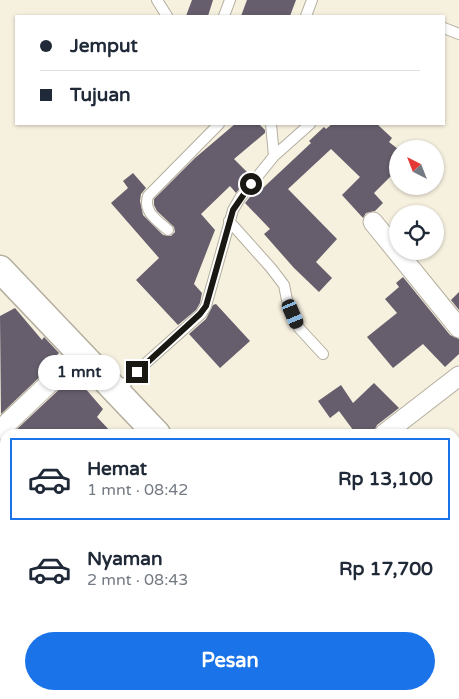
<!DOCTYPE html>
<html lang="id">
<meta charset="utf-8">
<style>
:root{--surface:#fff;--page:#f2f2f3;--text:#1f2937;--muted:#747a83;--line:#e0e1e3;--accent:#1a73e8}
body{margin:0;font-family:"Varela Round",sans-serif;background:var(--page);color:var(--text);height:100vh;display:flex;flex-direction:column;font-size:19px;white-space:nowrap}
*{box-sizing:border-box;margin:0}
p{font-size:16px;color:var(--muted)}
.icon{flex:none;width:28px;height:28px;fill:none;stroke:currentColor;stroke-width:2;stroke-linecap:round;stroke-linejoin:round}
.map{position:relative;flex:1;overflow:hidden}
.details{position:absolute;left:0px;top:429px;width:460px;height:271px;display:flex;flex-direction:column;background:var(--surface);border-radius:15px 15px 0 0;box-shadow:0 1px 4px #0004}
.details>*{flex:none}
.banner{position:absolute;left:15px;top:15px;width:430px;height:110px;border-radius:0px;box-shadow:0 1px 4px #0004;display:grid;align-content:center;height:110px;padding:0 25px;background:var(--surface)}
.needle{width:32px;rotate:318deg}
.controls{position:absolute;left:389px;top:140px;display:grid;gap:10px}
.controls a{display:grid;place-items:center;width:55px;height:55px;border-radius:50%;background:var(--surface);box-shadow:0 1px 4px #0004;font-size:25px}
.end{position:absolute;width:22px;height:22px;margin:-11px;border:6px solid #1a1812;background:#fff;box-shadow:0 0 0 2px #fff}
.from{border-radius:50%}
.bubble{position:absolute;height:35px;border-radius:18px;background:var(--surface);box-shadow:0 1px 4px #0004;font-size:16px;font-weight:700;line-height:35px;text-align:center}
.car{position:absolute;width:15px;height:30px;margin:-15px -8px;border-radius:6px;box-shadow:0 0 4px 1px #0007;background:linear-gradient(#222 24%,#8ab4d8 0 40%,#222 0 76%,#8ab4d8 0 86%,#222 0)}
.banner b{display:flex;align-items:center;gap:18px;height:48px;font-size:19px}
.banner b+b{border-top:1px solid var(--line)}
.banner i{width:12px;height:12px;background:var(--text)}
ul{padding:9px 0 0;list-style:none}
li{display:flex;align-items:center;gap:15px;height:82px;margin:0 10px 8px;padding:0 15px;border:2px solid transparent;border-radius:0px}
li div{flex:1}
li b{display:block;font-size:19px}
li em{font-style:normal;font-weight:700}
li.selected{border-color:var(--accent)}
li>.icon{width:45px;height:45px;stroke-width:1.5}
.primary-button{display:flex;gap:10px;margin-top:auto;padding:10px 25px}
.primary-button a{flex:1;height:58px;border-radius:30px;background:var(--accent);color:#fff;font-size:20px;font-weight:700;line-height:58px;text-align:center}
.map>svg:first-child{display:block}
.building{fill:#665e6c}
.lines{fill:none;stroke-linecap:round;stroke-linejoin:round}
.lane-casing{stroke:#b4ae9e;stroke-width:12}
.street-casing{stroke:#b4ae9e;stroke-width:21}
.secondary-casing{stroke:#b4ae9e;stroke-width:29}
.lane{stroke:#fff;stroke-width:10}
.street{stroke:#fff;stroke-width:19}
.secondary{stroke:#fff;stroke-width:26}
.route{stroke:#1a1812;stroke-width:6}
</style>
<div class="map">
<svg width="459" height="699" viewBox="0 0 459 699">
<rect width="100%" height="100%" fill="#f6f0df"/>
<path class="building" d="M192 0H213L208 16H186Z
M247 0H296L290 16H241Z
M235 124H259L265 130V133L234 159 250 175 236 193 230 186 201 214 215 230 194 284 202 293 200 303 196 310 178 325 136 280 159 258 111 203 128 188 123 181 133 173 146 188 141 194 140 201 143 215 163 235 171 236 175 232 174 227 157 211 154 205V199L195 158Z
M332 124H377L392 138 389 142 398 149V169L374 193 383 203 375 211 366 213 363 218 342 195 360 177 331 149 288 189 337 239 316 262 332 278 319 292 294 268 264 234 270 229 245 203 260 185 264 187 311 143 309 141 324 127 326 129Z
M403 277 450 335 459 339V354L445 367 423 344 393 368 367 337 397 313 385 299 399 287 396 283Z
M459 292V310L451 300Z
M216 304 250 341 220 368 189 334 206 319 213 305Z
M15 308 42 340 44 337 59 353 45 366 48 369 1 414 0 316Z
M77 382 83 388 84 387 103 409 97 417 113 434H20L16 430 65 384 70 389Z
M374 383 399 408 377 425 373 434H356L339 411 330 418 318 401 341 385 353 403Z"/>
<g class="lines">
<g class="lane-casing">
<path id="lane" d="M157 0 167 16
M224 16 230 0
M306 16 312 0
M444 28 459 34
M271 124 274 156
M229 221 271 268 284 285 287 300 299 328 323 354
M168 230C157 220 143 212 148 196L219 124
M118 391 146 363 201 314 206 306 233 210 240 198 274 156 310 124"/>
</g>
<g class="street-casing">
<path id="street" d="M373 222 459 328
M0 430 80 354
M384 434 459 376
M455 526 459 523
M75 695 79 699
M240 699 244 695"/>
</g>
<g class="secondary-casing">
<path id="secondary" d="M0 269 157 434
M392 695 396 699"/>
</g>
<use href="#lane" class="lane"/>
<use href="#street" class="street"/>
<use href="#secondary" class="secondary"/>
</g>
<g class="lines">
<path class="route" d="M137 372 200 314 206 306 233 210 251 184"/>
</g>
</svg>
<div class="controls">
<a><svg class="needle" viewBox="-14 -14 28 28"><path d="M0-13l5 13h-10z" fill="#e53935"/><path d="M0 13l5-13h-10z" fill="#747a83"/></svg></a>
<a><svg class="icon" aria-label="locate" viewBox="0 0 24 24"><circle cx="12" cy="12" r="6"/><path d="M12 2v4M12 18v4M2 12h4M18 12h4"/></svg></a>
</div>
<i class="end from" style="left:251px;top:184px"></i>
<i class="end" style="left:137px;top:372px"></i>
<div class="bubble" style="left:38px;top:355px;width:82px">1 mnt</div>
<i class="car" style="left:293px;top:314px;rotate:157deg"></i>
<div class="banner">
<b><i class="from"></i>Jemput</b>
<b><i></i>Tujuan</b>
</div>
<section class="details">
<ul>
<li class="selected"><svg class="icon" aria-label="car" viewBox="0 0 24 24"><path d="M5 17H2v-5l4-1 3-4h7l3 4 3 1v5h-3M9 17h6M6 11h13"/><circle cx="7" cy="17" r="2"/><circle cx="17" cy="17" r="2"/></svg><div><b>Hemat</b><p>1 mnt · 08:42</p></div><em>Rp 13,100</em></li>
<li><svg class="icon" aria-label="car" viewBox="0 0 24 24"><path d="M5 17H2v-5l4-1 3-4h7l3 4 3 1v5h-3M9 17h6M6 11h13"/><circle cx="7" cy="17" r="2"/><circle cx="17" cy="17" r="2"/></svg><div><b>Nyaman</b><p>2 mnt · 08:43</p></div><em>Rp 17,700</em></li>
</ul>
<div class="primary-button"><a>Pesan</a></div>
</section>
</div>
